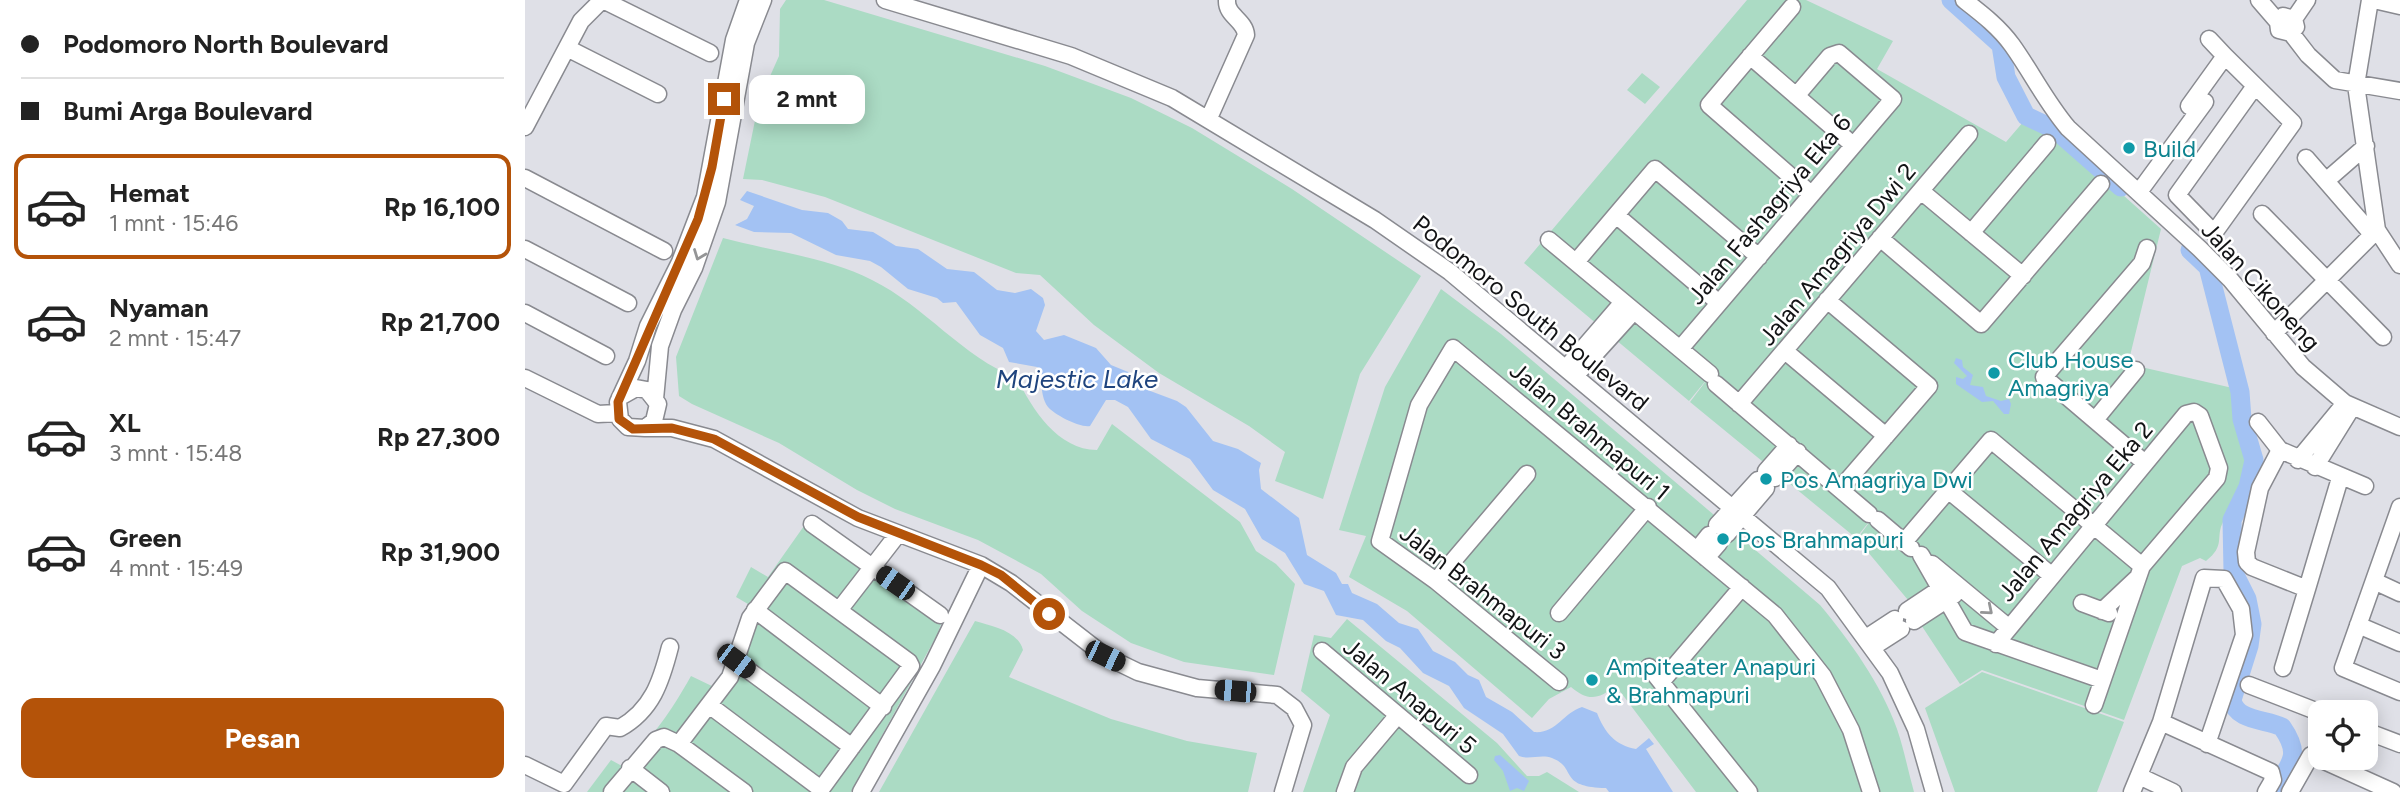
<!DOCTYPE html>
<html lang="id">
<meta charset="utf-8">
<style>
:root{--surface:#fff;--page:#f6f6f6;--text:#222;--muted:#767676;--line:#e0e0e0;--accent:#b45309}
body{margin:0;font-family:Figtree,sans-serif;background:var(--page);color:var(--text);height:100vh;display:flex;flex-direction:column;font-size:26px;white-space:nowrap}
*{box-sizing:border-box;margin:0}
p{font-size:23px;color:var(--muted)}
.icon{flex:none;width:38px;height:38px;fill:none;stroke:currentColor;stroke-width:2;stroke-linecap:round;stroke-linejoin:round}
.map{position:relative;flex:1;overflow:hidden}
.side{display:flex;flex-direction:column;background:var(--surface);width:525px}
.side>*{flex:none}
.guide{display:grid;align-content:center;height:154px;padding:0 21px;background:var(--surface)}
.controls{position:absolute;left:1783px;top:700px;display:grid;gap:14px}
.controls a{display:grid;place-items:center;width:70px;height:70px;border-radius:14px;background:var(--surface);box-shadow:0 4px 18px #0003;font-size:35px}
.end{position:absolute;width:32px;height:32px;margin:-16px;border:9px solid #b45309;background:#fff;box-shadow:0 0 0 4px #fff}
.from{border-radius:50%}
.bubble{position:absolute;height:49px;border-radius:14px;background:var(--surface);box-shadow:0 4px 18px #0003;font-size:23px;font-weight:700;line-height:49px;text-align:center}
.car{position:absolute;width:21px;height:42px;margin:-21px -10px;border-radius:9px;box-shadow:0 0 5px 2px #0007;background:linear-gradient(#222 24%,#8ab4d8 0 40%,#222 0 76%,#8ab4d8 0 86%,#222 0)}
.guide b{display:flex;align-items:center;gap:24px;height:66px;font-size:26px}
.guide b+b{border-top:2px solid var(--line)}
.guide i{width:18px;height:18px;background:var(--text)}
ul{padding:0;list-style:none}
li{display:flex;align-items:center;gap:21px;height:105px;margin:0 14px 10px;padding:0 7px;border:4px solid transparent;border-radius:14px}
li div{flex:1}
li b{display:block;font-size:26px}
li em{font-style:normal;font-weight:700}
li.current{border-color:var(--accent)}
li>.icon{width:63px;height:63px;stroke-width:1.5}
.primary-button{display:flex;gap:14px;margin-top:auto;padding:14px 21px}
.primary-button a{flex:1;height:80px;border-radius:14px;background:var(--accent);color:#fff;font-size:28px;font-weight:700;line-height:80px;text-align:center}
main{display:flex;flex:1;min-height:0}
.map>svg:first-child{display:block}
.green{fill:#abdbc4}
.water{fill:#a3c2f3}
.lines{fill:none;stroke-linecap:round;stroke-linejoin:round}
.river{stroke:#a3c2f3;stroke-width:19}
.minor-casing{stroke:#898a90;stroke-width:19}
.minor{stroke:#fff;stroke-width:16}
.oneway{stroke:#949596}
.route{stroke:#b45309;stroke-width:9}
.culture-dot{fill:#0f9aa8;stroke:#fff;stroke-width:2.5}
.labels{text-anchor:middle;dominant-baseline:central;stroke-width:5;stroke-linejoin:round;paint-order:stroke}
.culture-label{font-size:24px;fill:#0d838f;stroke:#fff;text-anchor:start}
.street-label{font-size:24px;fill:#121315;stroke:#fff}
.water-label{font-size:26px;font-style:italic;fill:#1f447e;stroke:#fff}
</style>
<main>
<section class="side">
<div class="guide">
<b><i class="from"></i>Podomoro North Boulevard</b>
<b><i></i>Bumi Arga Boulevard</b>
</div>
<ul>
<li class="current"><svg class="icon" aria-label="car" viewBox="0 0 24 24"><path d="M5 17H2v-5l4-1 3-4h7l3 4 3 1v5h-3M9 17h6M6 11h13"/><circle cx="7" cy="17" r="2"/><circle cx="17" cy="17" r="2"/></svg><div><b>Hemat</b><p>1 mnt · 15:46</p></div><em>Rp 16,100</em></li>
<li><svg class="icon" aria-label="car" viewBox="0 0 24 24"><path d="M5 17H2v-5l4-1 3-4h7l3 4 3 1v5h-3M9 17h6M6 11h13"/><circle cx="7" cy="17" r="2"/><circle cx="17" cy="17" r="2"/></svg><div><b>Nyaman</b><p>2 mnt · 15:47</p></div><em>Rp 21,700</em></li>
<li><svg class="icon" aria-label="car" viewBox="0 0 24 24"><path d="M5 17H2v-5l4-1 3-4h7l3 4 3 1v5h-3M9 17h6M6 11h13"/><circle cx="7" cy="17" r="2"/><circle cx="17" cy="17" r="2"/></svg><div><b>XL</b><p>3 mnt · 15:48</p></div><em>Rp 27,300</em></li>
<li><svg class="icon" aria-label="car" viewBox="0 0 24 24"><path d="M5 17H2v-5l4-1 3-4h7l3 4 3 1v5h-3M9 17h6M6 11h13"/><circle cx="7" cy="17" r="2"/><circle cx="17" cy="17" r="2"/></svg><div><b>Green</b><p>4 mnt · 15:49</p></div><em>Rp 31,900</em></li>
</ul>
<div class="primary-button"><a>Pesan</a></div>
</section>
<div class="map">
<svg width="1875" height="792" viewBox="0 0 1875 792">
<rect width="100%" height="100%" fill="#dfe0e7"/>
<path class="green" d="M261 0H299L520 66 606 98 667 128 767 189 896 276 835 374 798 499 750 481 760 452 724 426 634 373 569 325 515 275 491 273 300 197 237 180 218 179 234 101 254 56 255 9Z
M1222 0H1281L1368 41 1352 69 1481 142 1499 121 1522 127 1636 229 1603 364 1712 389 1711 415 1728 468C1719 487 1708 504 1698 522 1690 538 1701 545 1681 561L1675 558 1657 566 1599 720 1457 670 1435 684 1381 602 1383 600 1332 539 1352 512 1331 538 1165 402 1187 373 1164 401 999 263Z
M1117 73 1135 87 1120 104 1102 90Z
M198 238C246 251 302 257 347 280 400 306 437 357 492 378 507 409 533 450 572 450L587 424 715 522 731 551 751 564 770 584 749 675 659 662 606 643 557 611 516 574 453 540 370 509 332 490 254 443 167 404 154 396 151 357Z
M916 289 976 334 1295 605C1325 641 1356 684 1372 729 1379 749 1383 771 1389 792H1171L1091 686C1073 699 1064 702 1046 687L1024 699 1007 718 882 611 824 577 841 536 814 530 860 387Z
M286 516 421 611 412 635 326 792H62L86 760 97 766C128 738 145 713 166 676L191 688 223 604 211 597 226 567 243 577Z
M822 619 972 743 1002 776H1014L1022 772 1054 792H778L805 715 776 691 789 635 806 638Z
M450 621C467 626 493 631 498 650L484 677 586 719 662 741 732 753 723 792H354Z
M1457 672 1599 722 1572 792H1430L1400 708Z"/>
<path class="water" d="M222 191 277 210 303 213 317 221 323 229 348 232 371 246 393 249 422 269 449 272 472 290 490 293 506 289 518 298 520 305 511 331 519 340 539 335 571 348 586 365 608 374 620 389 652 401 661 407 688 441 713 449 736 463 734 470 736 489 774 518 782 555 811 573 817 584H823L827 593 852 604 874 623 893 629 908 651 930 662 943 675 954 680 961 697 987 712 1009 732C1031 734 1038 713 1057 707L1072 713C1080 733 1090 745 1111 749L1124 738 1129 744 1121 749 1148 792H1084L1081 788C1032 787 1053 768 1027 758 1016 754 1004 760 994 756L978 734 939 708 924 686 898 673 875 648 861 641 838 620 811 615 799 591 779 584 760 553 737 539 720 509 688 490 665 459 626 439 603 407 590 400H581L565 426C555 428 530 415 523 407 516 398 516 383 517 372L512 367 484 362 478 348 455 335 431 302 418 303 412 298 383 289 356 267 345 261 311 255 266 233 229 232 210 225 222 219 229 206 215 200Z
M1431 358 1437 360 1438 367 1448 375 1445 385 1458 387 1461 396 1476 401 1484 399 1486 404 1484 414H1479L1468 401 1457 402 1431 384V377L1438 379 1442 376 1429 363Z
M975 755 1004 781 999 791 992 788 985 791 978 771 969 760 970 756Z"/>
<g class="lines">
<path class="river" d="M1426 0 1476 45 1481 77 1501 116 1531 130 1596 187
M1665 250 1683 267 1715 392 1717 419 1729 460 1723 487 1707 520 1708 571 1722 599 1727 624 1724 646 1707 700C1711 721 1740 719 1757 727 1778 757 1764 764 1748 792"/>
<g class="minor-casing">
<path id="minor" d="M78 0 185 53
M360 0 546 56 647 98 850 220 925 272 1303 588 1365 673 1391 729 1409 792
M1439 0C1457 14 1474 27 1487 45 1507 73 1521 102 1543 128L1675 249 1705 279 1778 367 1820 403 1875 427
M1734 0 1753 22
M1845 0 1831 85 1852 230 1875 265
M1849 0 1875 6
M1267 7 1184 105 1286 194
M1769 19 1782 0
M1766 33 1771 27 1769 19 1758 16 1753 22 1754 30 1766 33 1783 55 1810 80 1875 91
M1684 39 1700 56
M42 48 133 94
M1225 56 1328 145
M1664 106 1700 56 1768 123 1689 233 1652 195 1730 86
M684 118 721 35C720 20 701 16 702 0
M0 127 56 21 77 0
M1781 158 1846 233
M0 178 139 251
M1802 180 1841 146
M1396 191 1498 276
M1614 192 1680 102
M1737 214 1858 337
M1091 215 1194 303
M1446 233 1522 143
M1355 238 1456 324 1576 184
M1024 240 1185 374
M0 249 103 303
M1051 262 1130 169 1234 257
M1302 300 1404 386 1315 489
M0 313 81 356
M1749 333 1852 230
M1155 349 1368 99 1314 53 1305 56 1271 96
M1260 351 1361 436
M1042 367 1098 302
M1051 375 1109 311
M0 378 73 414 92 413
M1191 384 1344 514
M95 397 111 388 122 390 133 404 129 421 120 428 103 427 95 419 93 402 112 361 123 326 155 262 180 197 209 40 223 0
M130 399 135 346 148 310 169 268 192 202 221 43 238 0
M1214 404 1444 134
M1570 420 1611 370
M1733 422 1755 450 1840 486
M120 428H147L189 439 333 518 456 565 486 583 580 656 613 672 672 688 752 695 769 708 778 725 758 792
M1755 450 1735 488 1721 552 1722 562 1727 567 1782 589 1815 478
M1773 460 1820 403
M1620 463 1519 377 1617 263 1622 248
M1790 467 1826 409
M1241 471 1264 445
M1250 478 1273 452
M1423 490 1526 575
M1875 507 1818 668 1875 692
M1353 520 1386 548
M287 524 415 615
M1192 525 1233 480
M1202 534 1241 488
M1379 542 1466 440 1617 566
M1172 550 1184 535
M1396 555 1440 632 1577 680
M1181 558 1194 543
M1407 564 1483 627
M911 581 1002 474
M1849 581 1875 593
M1557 603 1584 613
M315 609 373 534
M230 610 358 707
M1382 611 1424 583
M1577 611 1611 579
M1034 613 1123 507
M1389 621 1429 595
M1833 625 1875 643
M1341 638 1370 619
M1471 644 1661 414 1669 412 1675 416 1694 468 1692 478 1617 566 1569 705
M1348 647 1376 629
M797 651 944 775
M211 661 327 747
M1124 667 1224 792
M1758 668 1782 589
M1137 681 1217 587
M1034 682 911 581 855 541 894 405 928 348 1250 615 1298 676 1326 730 1346 792
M1724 685 1796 713
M184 705 296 789
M1636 722 1679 578 1699 579 1716 609 1719 635 1682 744
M1841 731 1875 744
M154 744 219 792
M0 765 39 784 81 726 95 728C127 710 136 682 145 647
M105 768 136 792
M1614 776 1648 792
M87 792 131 740 139 737 154 744 205 677 225 618 260 571 384 662 386 666 294 792
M336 792 407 666 456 565
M820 792 829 767 872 716
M1607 792 1636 722 1746 772 1748 780 1741 792
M1765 792 1786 755 1868 792"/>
</g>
<use href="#minor" class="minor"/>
</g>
<defs><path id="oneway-chevron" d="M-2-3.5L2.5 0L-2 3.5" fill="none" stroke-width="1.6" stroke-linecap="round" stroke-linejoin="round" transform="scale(1.75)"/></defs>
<g class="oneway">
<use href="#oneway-chevron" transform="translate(174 255) rotate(111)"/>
<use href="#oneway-chevron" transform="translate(1463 610) rotate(40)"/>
</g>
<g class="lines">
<path class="route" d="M199 99 187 167 173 219 93 402 94 419 108 429 147 428 189 439 333 517 456 565 476 575 524 614"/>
</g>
<g class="culture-dot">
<circle cx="1604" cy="148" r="7"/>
<circle cx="1469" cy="373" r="7"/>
<circle cx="1241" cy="479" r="7"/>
<circle cx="1198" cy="539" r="7"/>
<circle cx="1067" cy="680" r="7"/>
</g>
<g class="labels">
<g class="culture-label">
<text x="1618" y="148">Build</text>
<text x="1483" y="359">Club House<tspan x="1483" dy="28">Amagriya</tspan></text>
<text x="1255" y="479">Pos Amagriya Dwi</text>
<text x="1212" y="539">Pos Brahmapuri</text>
<text x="1081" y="666">Ampiteater Anapuri<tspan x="1081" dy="28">&amp; Brahmapuri</tspan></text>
</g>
<g class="street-label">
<text transform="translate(1244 209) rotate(-50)">Jalan Fashagriya Eka 6</text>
<text transform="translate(1312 254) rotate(-50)">Jalan Amagriya Dwi 2</text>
<text transform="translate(1736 286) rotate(48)">Jalan Cikoneng</text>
<text transform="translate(1006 313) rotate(39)">Podomoro South Boulevard</text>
<text transform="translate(1065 431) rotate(40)">Jalan Brahmapuri 1</text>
<text transform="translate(1550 511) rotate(-50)">Jalan Amagriya Eka 2</text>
<text transform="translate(958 592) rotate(38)">Jalan Brahmapuri 3</text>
<text transform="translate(885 696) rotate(40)">Jalan Anapuri 5</text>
</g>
<g class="water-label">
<text x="552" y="379">Majestic Lake</text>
</g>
</g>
</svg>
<div class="controls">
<a><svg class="icon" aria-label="locate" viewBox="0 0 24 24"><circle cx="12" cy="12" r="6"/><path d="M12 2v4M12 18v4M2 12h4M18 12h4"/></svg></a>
</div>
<i class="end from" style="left:524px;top:614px"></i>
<i class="end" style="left:199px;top:99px"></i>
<div class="bubble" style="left:224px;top:75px;width:116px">2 mnt</div>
<i class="car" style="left:370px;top:583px;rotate:305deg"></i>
<i class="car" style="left:580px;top:656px;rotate:116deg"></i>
<i class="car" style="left:211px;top:661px;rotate:127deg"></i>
<i class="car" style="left:710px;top:691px;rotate:275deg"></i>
</div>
</main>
